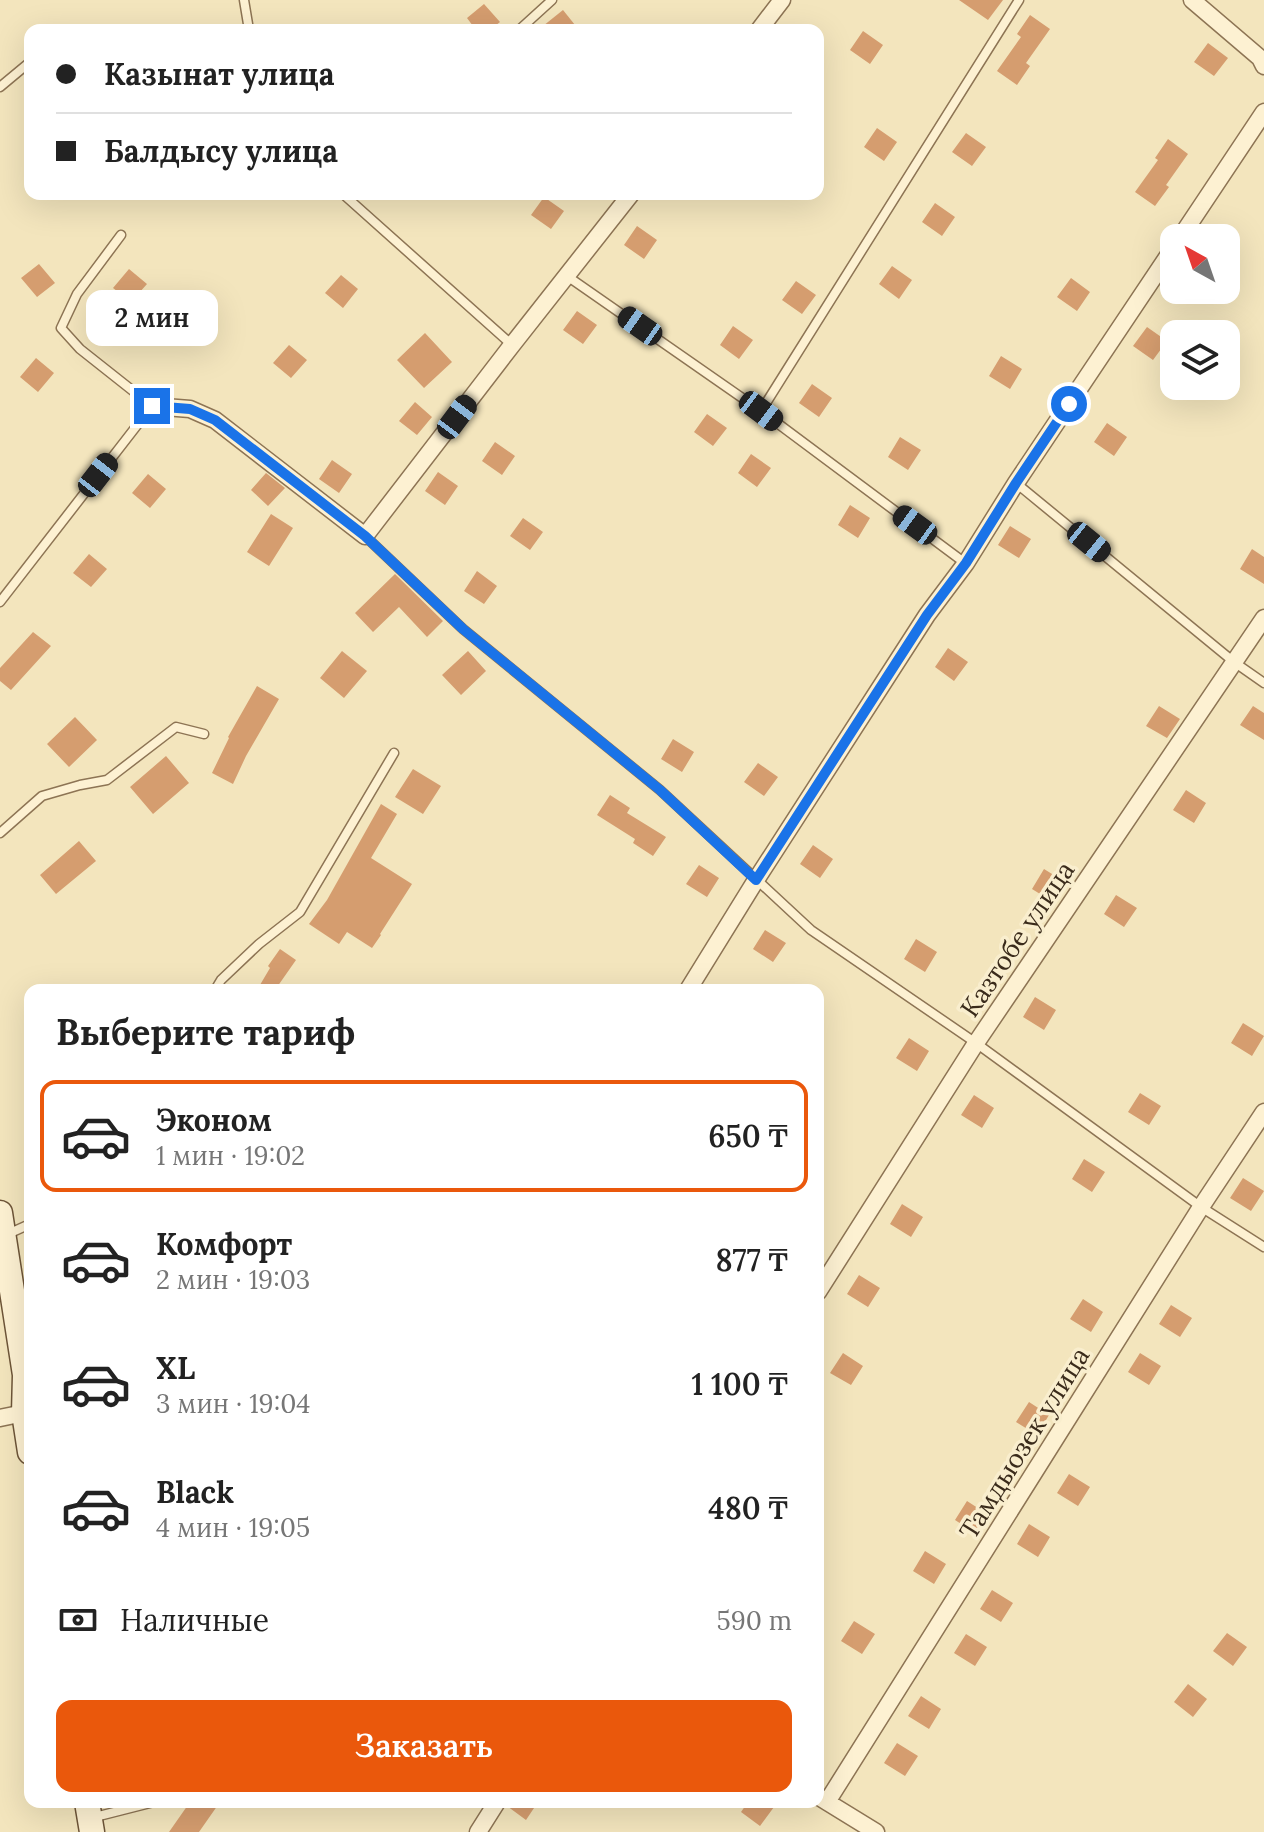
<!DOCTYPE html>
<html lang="ru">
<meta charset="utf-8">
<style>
:root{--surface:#fff;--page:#f2f2f2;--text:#222;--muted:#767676;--line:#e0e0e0;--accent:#ea580c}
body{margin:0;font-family:Lora,serif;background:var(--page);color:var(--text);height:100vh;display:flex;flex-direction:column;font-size:30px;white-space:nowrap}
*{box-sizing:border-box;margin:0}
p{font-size:26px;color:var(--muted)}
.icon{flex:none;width:44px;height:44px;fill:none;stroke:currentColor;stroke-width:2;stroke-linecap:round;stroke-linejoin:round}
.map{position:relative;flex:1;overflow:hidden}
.details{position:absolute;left:24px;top:984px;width:800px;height:824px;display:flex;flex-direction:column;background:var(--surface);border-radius:16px;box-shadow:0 8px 32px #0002}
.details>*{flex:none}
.top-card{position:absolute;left:24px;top:24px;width:800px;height:176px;border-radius:16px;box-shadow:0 8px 32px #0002;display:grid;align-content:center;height:176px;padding:0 32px;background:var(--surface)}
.needle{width:52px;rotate:320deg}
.buttons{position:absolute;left:1160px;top:224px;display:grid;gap:16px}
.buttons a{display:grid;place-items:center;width:80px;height:80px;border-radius:16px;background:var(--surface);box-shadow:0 8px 32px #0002;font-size:40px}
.end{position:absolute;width:36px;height:36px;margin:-18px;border:10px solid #1a73e8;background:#fff;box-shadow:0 0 0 4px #fff}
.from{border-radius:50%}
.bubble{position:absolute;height:56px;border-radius:16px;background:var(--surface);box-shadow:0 8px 32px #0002;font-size:26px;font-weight:600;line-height:56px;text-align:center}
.car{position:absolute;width:24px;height:48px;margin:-24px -12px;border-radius:10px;box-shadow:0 0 6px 2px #0007;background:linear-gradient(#222 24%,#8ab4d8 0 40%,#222 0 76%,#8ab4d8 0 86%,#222 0)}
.top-card b{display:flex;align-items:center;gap:28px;height:76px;font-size:30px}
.top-card b+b{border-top:2px solid var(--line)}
.top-card i{width:20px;height:20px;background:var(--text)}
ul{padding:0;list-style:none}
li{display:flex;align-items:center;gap:24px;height:112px;margin:0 16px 12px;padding:0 16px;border:4px solid transparent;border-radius:16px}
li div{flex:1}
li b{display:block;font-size:30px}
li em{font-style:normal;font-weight:600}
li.on{border-color:var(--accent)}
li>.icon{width:72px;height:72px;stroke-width:1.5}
h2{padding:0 32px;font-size:36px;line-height:96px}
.pay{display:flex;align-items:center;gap:20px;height:88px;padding:0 32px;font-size:30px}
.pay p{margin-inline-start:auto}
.button{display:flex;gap:16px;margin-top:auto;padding:16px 32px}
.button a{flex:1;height:92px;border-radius:16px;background:var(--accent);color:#fff;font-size:32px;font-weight:600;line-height:92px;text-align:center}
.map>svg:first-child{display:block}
.building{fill:#d59d6f}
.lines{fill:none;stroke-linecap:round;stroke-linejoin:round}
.service-casing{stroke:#8d7454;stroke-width:11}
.minor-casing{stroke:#8d7454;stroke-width:19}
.secondary-casing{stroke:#6e5538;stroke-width:27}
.service{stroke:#fdf1d2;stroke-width:8}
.minor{stroke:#fdf1d2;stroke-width:16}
.secondary{stroke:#fdf1d2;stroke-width:24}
.route{stroke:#1a73e8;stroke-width:10}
.labels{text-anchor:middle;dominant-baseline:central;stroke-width:7;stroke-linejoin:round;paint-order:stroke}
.street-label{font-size:26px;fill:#3a2b1b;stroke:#f9eece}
</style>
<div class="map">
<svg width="1264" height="1832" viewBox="0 0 1264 1832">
<rect width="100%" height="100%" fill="#f3e5bd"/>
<path class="building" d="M959 0H1003L988 20Z
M484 4 500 22 490 30H476L467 18Z
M563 10 579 30H538Z
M1030 15 1050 29 1026 63 1030 66 1017 85 997 71 1021 37 1017 34Z
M863 31 883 45 870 64 850 50Z
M1208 43 1228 58 1214 76 1194 62Z
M877 128 897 142 884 161 864 147Z
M966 133 986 147 972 166 952 152Z
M1168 139 1188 154 1166 185 1169 187 1155 206 1135 192 1158 160 1155 158Z
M544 197 564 211 551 229 531 215Z
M935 203 955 217 942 236 922 222Z
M637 226 657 240 644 259 624 245Z
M39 264 55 283 37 297 21 278Z
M892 266 912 280 899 299 879 284Z
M129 269 147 284 131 302 113 288Z
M341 275 358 289 343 308 325 293Z
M1071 278 1090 292 1077 311 1057 297Z
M796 281 816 295 802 314 782 300Z
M577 311 597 325 583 344 563 330Z
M733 326 753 340 739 359 720 345Z
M1147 327 1167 341 1153 360 1133 346Z
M425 333 452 362 424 388 397 360Z
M289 345 307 360 291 378 273 363Z
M1001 356 1022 369 1010 389 989 376Z
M36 358 54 373 38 392 20 377Z
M812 384 832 398 819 417 799 403Z
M415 402 432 417 417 435 399 421Z
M707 414 727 428 713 446 694 432Z
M1107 423 1127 437 1114 456 1094 442Z
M900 437 921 450 908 470 888 457Z
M495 442 515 456 502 475 482 461Z
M751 454 771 468 757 487 738 473Z
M332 460 352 474 339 493 319 479Z
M438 472 458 486 445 505 425 491Z
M266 473 285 488 268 506 251 490Z
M148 474 166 489 150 508 132 493Z
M850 505 870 518 858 538 838 525Z
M271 514 293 528 269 566 247 552Z
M523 518 543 532 530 550 510 536Z
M1010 526 1031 539 1019 558 998 545Z
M1252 549 1264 557V584L1240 569Z
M89 554 107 569 91 587 73 573Z
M477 571 497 586 484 604 464 591Z
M395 574 443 621 427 637 399 607 373 632 355 613Z
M33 632 51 646 11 690 0 681V668Z
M948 648 968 662 954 681 935 667Z
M342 651 367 671 344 698 320 678Z
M468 651 486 671 461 695 442 675Z
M257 686 279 699 246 756 233 784 212 773 229 738 228 737Z
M1159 706 1180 719 1167 738 1146 726Z
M1253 706 1264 713V740L1240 725Z
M75 717 97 740 69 767 47 744Z
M673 739 694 752 682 772 661 759Z
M166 756 189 783 153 814 130 787Z
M758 763 778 777 764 796 744 782Z
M413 769 441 786 423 814 395 797Z
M1186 790 1206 803 1194 823 1173 810Z
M610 795 630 808 627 813 666 837 653 856 633 843 635 839 597 815Z
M381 804 397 814 371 858 412 884 380 934 381 935 372 948 347 932 339 944 309 924 327 900Z
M79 841 96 861 56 894 40 875Z
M813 845 833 859 820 878 800 864Z
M699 865 719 878 707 897 686 884Z
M1044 869 1065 882 1053 902 1032 889Z
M1116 895 1137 908 1124 927 1104 914Z
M765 930 786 943 773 962 753 949Z
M916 939 937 952 925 972 904 959Z
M280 949 296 960 275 990H257L270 968 268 966Z
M1035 997 1056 1010 1044 1030 1023 1017Z
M1243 1023 1264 1036 1252 1056 1231 1043Z
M909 1038 929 1051 917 1071 896 1058Z
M1140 1093 1161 1106 1149 1125 1128 1112Z
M974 1095 994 1108 982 1128 961 1115Z
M1084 1159 1105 1172 1092 1192 1072 1179Z
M1243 1178 1264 1191 1251 1211 1230 1198Z
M902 1204 923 1217 911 1237 890 1224Z
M859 1275 880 1288 868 1307 847 1294Z
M1083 1299 1103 1312 1091 1332 1070 1319Z
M1171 1305 1192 1318 1180 1337 1159 1324Z
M843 1353 863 1366 851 1385 830 1373Z
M1140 1353 1161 1366 1149 1385 1128 1372Z
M1029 1402 1049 1415 1037 1435 1016 1422Z
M1069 1474 1090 1487 1078 1506 1057 1493Z
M967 1501 987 1514 975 1533 955 1520Z
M1029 1524 1050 1537 1038 1557 1017 1544Z
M925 1551 946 1564 934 1584 913 1571Z
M992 1590 1013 1603 1001 1622 980 1609Z
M854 1621 875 1634 862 1654 841 1641Z
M1227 1633 1247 1647 1233 1666 1213 1651Z
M966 1634 987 1647 975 1666 954 1653Z
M1188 1684 1207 1699 1193 1717 1174 1702Z
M921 1696 941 1709 929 1729 908 1716Z
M897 1743 918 1756 905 1776 884 1763Z
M190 1802H220L199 1832H169Z
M508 1802H538L526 1820 507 1806Z
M748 1802H766L774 1807 760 1826 741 1812Z"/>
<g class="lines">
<g class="service-casing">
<path id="service" d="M244 0 249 30
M519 30 552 0
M0 87 30 62
M343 194 512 345
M567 276 761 411 965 563
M761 411 1019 0
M1016 483 1234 662 1264 683
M365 536 463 629 660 790 811 930 976 1043 1201 1207 1264 1247
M0 602 152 406 80 349 61 328 77 294 121 235
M0 833 42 796 80 785 107 780 176 727 204 734
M215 990 221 980 259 944 300 912 394 753
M8 1234 30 1224
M91 1818 154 1802"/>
</g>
<g class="minor-casing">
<path id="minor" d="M1192 0 1260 58 1264 66
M759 30 782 0
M1180 238 1264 112
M152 406 190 409 215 420 365 536 512 345 631 194
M688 990 756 880 927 615 966 563 1016 483 1174 247
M818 1292 976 1043 1264 618
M0 1418 24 1413
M819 1797 876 1832
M827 1802 1201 1207 1264 1112
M478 1832 497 1802"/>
</g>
<g class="secondary-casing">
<path id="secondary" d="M0 1213 25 1375 24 1413 30 1452
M87 1802 92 1832"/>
</g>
<use href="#service" class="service"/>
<use href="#minor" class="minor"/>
<use href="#secondary" class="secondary"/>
</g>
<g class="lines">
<path class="route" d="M152 406 190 409 215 420 365 536 463 629 660 790 756 880 927 615 966 563 1016 483 1069 404"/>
</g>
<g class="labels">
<g class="street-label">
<text transform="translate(1017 939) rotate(-56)">Казтобе улица</text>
<text transform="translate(1024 1443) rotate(-58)">Тамдыозек улица</text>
</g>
</g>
</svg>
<div class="buttons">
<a><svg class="needle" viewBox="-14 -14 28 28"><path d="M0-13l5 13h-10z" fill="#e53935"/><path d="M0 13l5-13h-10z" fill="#767676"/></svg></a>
<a><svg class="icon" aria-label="layers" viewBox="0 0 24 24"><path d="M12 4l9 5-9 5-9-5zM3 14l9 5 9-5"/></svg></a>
</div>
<i class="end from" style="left:1069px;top:404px"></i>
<i class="end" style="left:152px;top:406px"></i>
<div class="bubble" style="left:86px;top:290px;width:132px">2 мин</div>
<i class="car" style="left:640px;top:326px;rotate:305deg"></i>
<i class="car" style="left:761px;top:411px;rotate:127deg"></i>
<i class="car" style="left:457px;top:417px;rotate:37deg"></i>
<i class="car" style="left:98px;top:475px;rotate:38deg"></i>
<i class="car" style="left:915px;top:525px;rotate:306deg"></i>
<i class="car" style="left:1089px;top:542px;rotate:129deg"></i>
<div class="top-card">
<b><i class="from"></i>Казынат улица</b>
<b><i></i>Балдысу улица</b>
</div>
<section class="details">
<h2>Выберите тариф</h2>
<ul>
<li class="on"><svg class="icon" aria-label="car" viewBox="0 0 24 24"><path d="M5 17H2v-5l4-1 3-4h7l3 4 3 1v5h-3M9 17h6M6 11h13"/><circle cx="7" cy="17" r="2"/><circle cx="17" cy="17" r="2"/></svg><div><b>Эконом</b><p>1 мин · 19:02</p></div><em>650 ₸</em></li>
<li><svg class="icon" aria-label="car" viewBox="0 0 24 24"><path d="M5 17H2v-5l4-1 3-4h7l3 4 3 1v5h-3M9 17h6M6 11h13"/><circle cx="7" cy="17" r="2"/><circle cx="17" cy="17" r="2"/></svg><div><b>Комфорт</b><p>2 мин · 19:03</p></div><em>877 ₸</em></li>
<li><svg class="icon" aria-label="car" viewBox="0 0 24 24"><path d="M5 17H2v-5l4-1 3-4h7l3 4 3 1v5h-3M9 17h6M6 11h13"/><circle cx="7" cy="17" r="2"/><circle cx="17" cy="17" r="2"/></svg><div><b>XL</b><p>3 мин · 19:04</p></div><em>1 100 ₸</em></li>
<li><svg class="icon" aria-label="car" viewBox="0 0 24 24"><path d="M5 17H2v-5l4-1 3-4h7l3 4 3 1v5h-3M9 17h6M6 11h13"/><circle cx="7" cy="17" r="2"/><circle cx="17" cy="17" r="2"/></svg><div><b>Black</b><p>4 мин · 19:05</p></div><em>480 ₸</em></li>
</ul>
<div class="pay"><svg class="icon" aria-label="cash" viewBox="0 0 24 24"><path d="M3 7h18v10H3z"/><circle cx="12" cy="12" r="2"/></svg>Наличные<p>590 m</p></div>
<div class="button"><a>Заказать</a></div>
</section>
</div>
